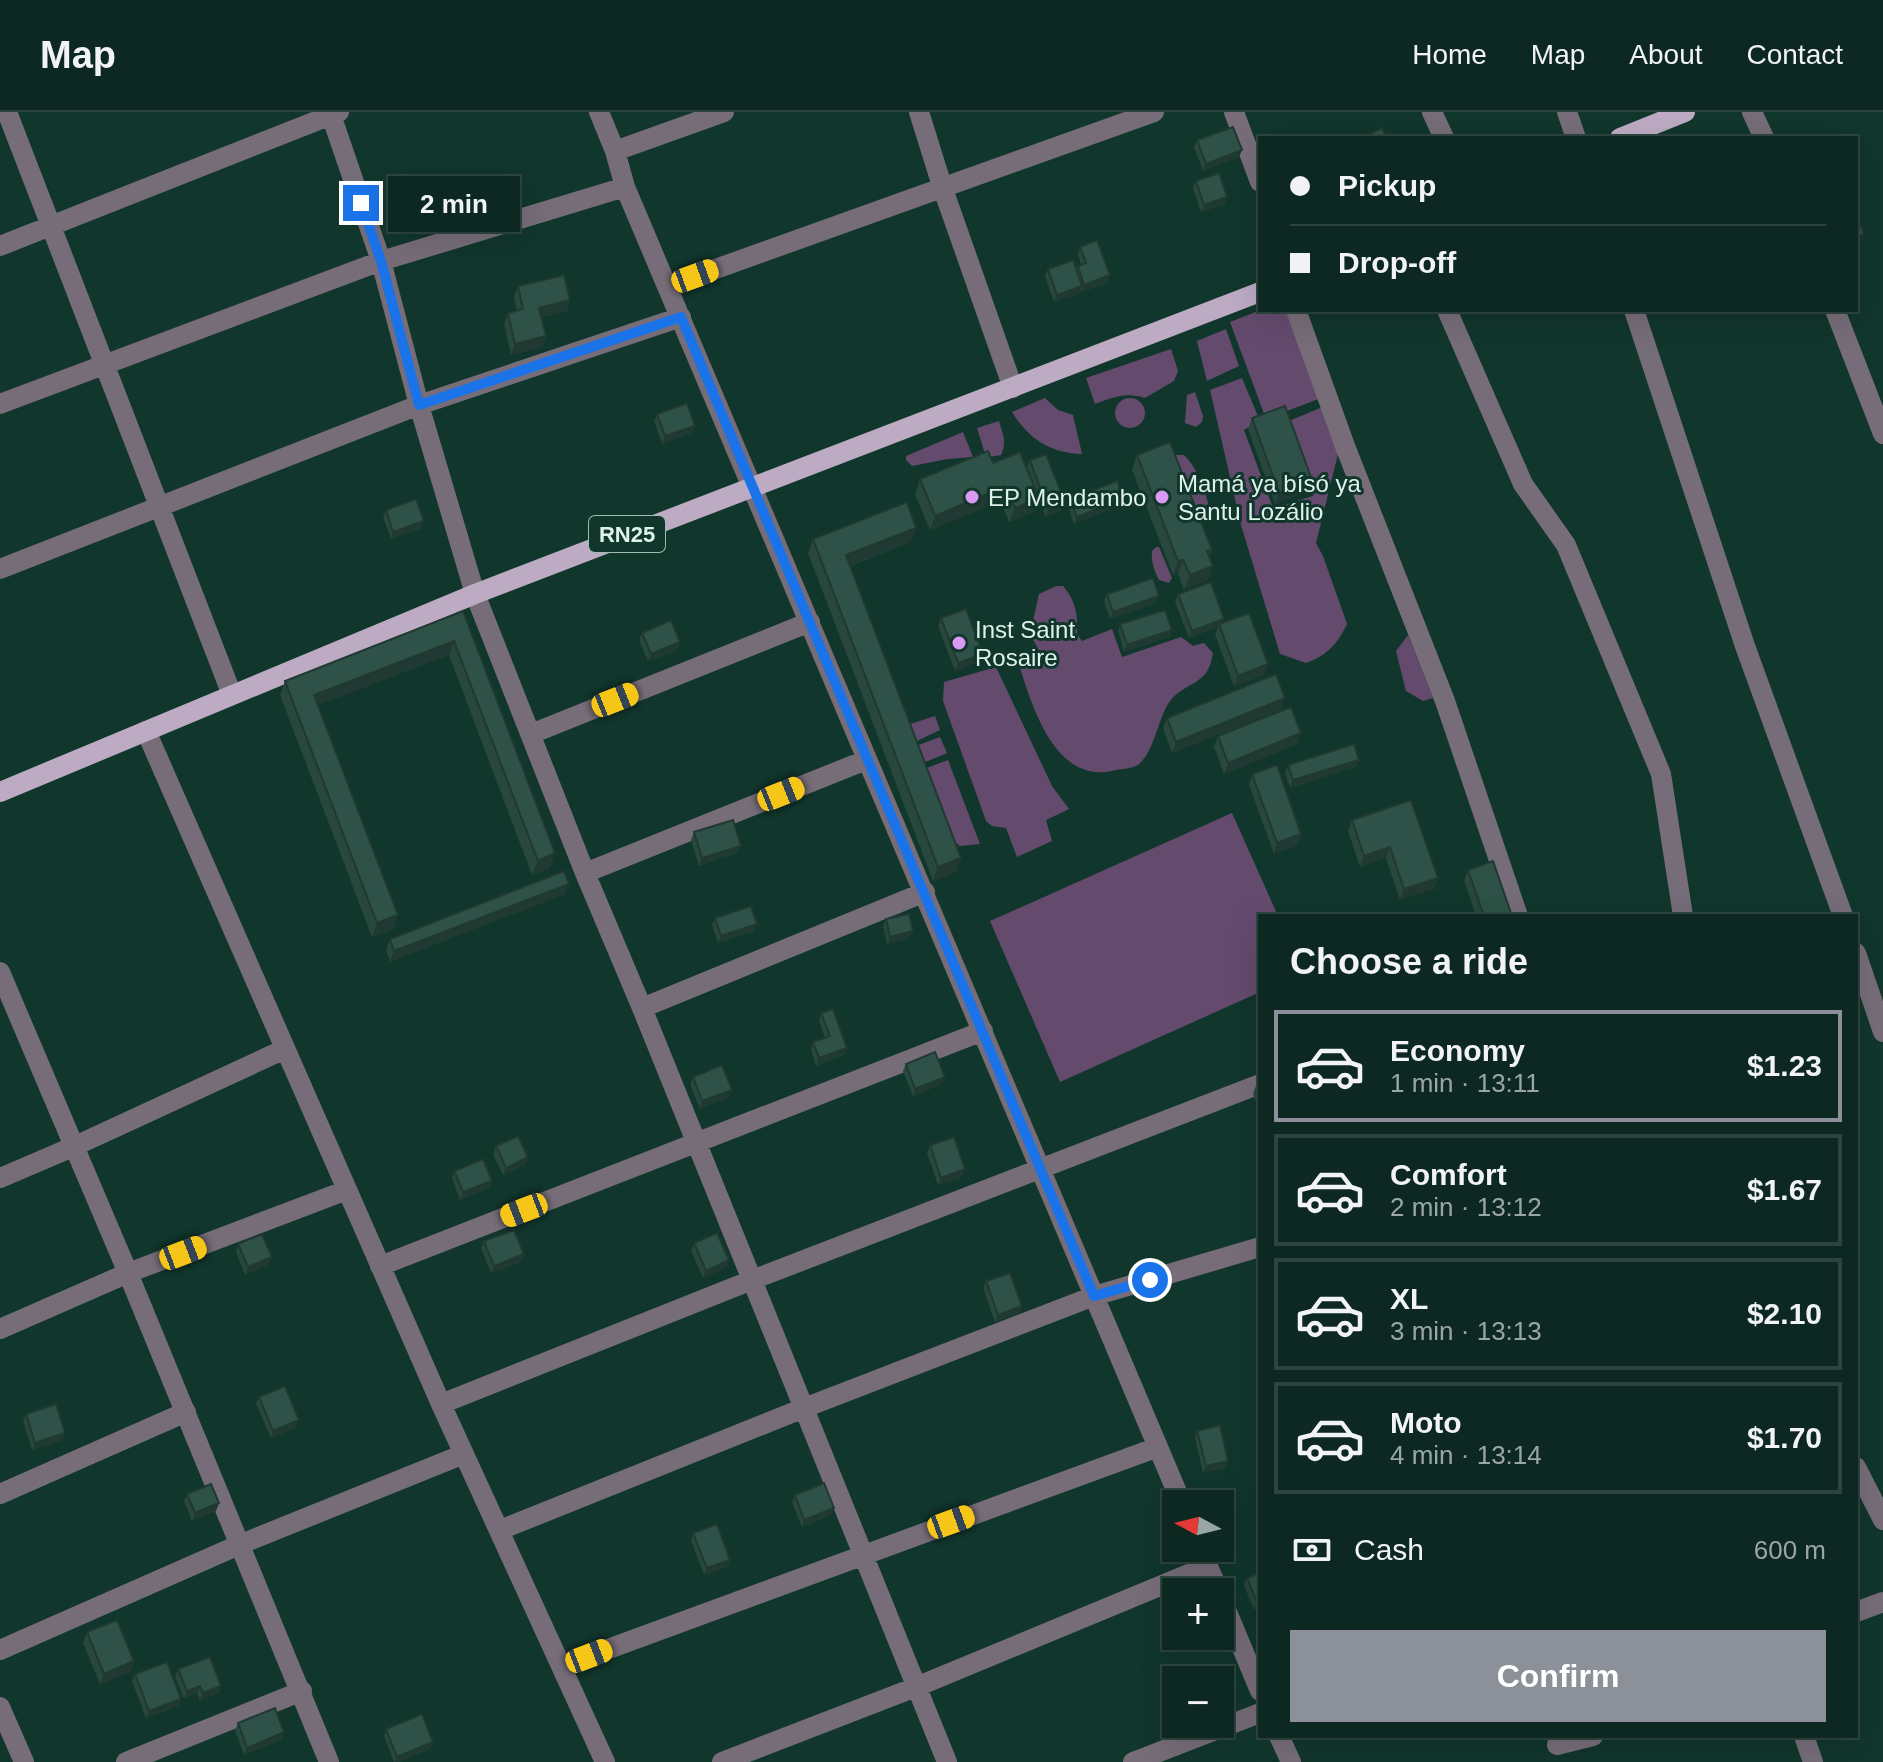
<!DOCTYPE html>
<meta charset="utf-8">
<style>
:root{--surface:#0d2821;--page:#16302a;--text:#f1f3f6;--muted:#9aa6a5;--line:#2d443f;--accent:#8c9099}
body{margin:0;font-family:Arial,sans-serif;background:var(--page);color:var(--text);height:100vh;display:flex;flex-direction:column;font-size:30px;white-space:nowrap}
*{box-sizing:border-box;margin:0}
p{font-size:26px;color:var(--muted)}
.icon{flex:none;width:44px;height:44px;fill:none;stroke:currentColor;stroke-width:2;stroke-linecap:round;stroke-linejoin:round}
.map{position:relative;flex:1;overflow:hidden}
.details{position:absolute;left:1258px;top:802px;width:600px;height:824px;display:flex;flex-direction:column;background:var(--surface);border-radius:0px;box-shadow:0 8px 32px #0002,0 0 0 2px var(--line)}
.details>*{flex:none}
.top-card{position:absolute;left:1258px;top:24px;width:600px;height:176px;border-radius:0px;box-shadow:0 8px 32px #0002,0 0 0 2px var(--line);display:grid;align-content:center;height:176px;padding:0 32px;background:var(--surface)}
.needle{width:52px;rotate:277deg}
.fabs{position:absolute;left:1162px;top:1378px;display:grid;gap:16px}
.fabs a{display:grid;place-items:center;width:72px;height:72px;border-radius:0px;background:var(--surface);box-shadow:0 8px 32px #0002,0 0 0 2px var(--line);font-size:40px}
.end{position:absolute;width:36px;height:36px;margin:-18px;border:10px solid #1a73e8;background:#fff;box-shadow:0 0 0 4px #fff}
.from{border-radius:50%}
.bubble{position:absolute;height:56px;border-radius:0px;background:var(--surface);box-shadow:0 8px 32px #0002,0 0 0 2px var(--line);font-size:26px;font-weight:600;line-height:56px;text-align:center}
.car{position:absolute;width:24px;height:48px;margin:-24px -12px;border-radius:10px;box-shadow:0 0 6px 2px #0007;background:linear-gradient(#f5c518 24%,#345 0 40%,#f5c518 0 76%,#345 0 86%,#f5c518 0)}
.top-card b{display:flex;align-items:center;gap:28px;height:76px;font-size:30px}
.top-card b+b{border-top:2px solid var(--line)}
.top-card i{width:20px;height:20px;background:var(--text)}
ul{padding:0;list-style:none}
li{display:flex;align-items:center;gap:24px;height:112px;margin:0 16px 12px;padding:0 16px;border:4px solid var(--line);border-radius:0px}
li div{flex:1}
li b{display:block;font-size:30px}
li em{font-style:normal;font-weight:600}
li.active{border-color:var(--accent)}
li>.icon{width:72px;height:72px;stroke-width:1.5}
h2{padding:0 32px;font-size:36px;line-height:96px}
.pay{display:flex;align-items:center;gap:20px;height:88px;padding:0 32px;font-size:30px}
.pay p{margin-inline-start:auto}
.primary-button{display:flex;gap:16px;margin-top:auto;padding:16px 32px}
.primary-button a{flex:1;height:92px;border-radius:0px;background:var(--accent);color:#fff;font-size:32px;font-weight:600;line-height:92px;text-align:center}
header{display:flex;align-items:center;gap:48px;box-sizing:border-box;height:112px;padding:0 40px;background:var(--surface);border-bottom:2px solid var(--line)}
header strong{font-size:38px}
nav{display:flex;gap:44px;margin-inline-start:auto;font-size:28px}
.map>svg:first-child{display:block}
.green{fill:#644b6e}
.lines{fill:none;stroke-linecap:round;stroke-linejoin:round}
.minor{stroke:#766d79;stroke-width:20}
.tertiary{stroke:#766d79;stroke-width:20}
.primary{stroke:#bcabc3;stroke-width:20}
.wall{fill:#28473d}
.shaded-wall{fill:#203932}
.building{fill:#2e5247;stroke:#203932;stroke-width:2}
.route{stroke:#1a73e8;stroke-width:10}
.poi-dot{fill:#dc99f4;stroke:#11362c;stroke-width:3}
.labels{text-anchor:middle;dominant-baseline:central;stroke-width:6;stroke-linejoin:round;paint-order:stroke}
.shield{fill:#11362c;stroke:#a0bab2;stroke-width:2}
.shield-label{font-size:22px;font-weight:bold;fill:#def2eb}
.poi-label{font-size:24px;fill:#def2eb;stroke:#11362c;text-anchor:start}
</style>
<header>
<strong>Map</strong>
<nav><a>Home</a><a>Map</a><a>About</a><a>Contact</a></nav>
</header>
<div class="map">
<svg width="1883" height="1650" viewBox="0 0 1883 1650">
<rect width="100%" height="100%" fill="#11362c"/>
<path class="green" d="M1261 198H1288L1321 286 1266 307 1230 210Z
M1226 217 1239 254 1207 269 1197 229Z
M1171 237 1178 259 1174 269 1145 286C1126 280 1114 285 1095 292L1086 266Z
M1242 266 1260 309 1244 318 1273 396 1313 384 1289 309 1325 294 1340 334 1316 431 1323 444 1347 512C1337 533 1327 543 1306 551L1280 542 1241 413 1210 278Z
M1195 280 1203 304 1202 310 1196 315 1185 311 1187 283Z
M1045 286 1058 298 1073 303 1082 342C1050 341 1029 327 1012 300Z
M1115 301a15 15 0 1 1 30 0a15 15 0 1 1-30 0Z
M999 309C1003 323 1007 330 1001 343L989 345 985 342 977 316Z
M963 320 973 345 948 347 912 354 906 348V344Z
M1176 343H1184C1200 359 1207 383 1211 405L1191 406 1169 350Z
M1156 435H1159L1172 466 1169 471 1159 468C1154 458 1151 450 1152 439Z
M1056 474H1063C1076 489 1078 503 1077 522L1082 529 1112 517 1122 545 1181 525 1193 534 1204 531 1213 541C1208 575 1187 568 1170 589 1158 605 1154 644 1136 654 1130 657 1119 657 1112 659 1056 671 1033 597 1020 556L1043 546 1030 522 1039 482Z
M1408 523 1433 586 1423 589 1406 579 1396 539Z
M996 555 1052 674 1069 697 1046 708 1052 729 1017 745 1006 716 992 714 986 709 943 589 944 570Z
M935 604 940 618 917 629 910 626V612Z
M940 625 947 641 923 651 916 634Z
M948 648 980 732 960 734 947 724 924 657Z
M1232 701 1278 804H1260V880L1060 970 990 809Z"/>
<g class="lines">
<path class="minor" d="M7 0 232 583
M330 0 381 149 419 293 475 482 585 761 642 896 947 1650
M599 0 615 39 625 75 1182 1392
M919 0 943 77 1013 276
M1234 0 1260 70
M1432 0 1444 26
M1567 0 1576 26
M1752 0 1764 26
M615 39 724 0
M0 134 339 0
M668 174 1154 0
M1296 198 1345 334 1445 589 1518 804
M1447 198 1523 372 1566 433 1661 662 1683 804
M1634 198 1745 534 1843 804
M1835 198 1883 322
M0 292 381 149 625 75
M0 457 419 293 681 205
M146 619 441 1292 605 1650
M531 622 810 510
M585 761 866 648
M1856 841 1883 920
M642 896 925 780
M0 1066 75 1034 285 937
M380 1154 983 919
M0 1217 128 1161 347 1078
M441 1292 752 1168 1260 972
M1856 1355 1883 1408
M0 1382 186 1300
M500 1418 804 1296 1094 1184 1260 1135
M1200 1436 1219 1480
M1220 1483 1260 1579
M1856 1500 1883 1490
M0 1538 241 1432 464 1342
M562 1554 1158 1335
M0 1595 24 1650
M1279 1624 1291 1650
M1804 1624 1813 1650
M1557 1633 1593 1624
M126 1650 302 1579
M722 1650 916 1575 1208 1454
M1133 1650 1260 1601"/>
<path class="tertiary" d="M0 860 128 1161 329 1650"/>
<path class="primary" d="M1620 26 1685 0
M0 680 475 482 1260 180"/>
</g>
<path class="wall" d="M1197 28 1239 45 1203 59 1194 35Z
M1196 69 1225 92 1201 100 1193 76Z
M1080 135 1107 171 1082 180 1081 177 1079 182 1054 190 1045 164 1048 157 1076 158 1078 154 1081 153 1078 142Z
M518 174 570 188 567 199 542 205 546 224 542 235 511 243 504 212 508 201 517 199 514 185Z
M657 302 692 321 662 332 654 309Z
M1252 306 1308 379 1275 392 1248 317Z
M1137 343 1212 438 1209 444 1213 454 1208 468 1184 478 1178 462 1173 463 1132 358Z
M1030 348 1065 391 1062 398 1046 405 1039 387 1034 400 1009 410 1000 389 930 418 915 382 920 367 1027 355Z
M1124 386 1121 393 1074 412 1068 395 1070 387Z
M386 398 421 417 391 427 383 405Z
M813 427 911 430 850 454 961 746 956 760 933 769 808 441Z
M1107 482 1156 491 1110 507 1104 489Z
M1178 482 1223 511 1264 563 1234 574 1215 523 1218 515 1189 526 1175 490Z
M463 499 550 756 532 763 449 543 318 593 398 803 393 817 372 825 280 583 285 569Z
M941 506 980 549 955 559 938 514Z
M1120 512 1172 518 1169 525 1124 540 1118 519Z
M642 521 678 538 648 549 639 528Z
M1281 597 1172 641 1163 616 1167 606Z
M1301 621 1297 632 1224 662 1214 635 1218 624Z
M1288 653 1356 655 1290 676 1285 661Z
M1252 662 1301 722 1298 733 1274 742 1249 673Z
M1411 688 1434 777 1400 788 1386 746 1360 755 1348 719 1352 708Z
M694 720 738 741 699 754 691 728Z
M1468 758 1512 804H1476L1464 769Z
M565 782 390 850 386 838 390 827Z
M715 806 754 819 718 831 712 813Z
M886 807 910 826 887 832 883 814Z
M821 901 847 936 844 943 816 954 811 938 813 930 825 926 819 908Z
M906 952 942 972 913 984 903 959Z
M693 965 732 978 729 985 700 997 690 972Z
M1257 971 1260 979V1001L1253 982Z
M930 1033 962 1065 938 1073 927 1041Z
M496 1034 528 1045 525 1053 503 1063 493 1042Z
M454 1059 489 1076 460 1088 452 1066Z
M484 1129 524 1142 521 1150 491 1161 481 1136Z
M694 1131 729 1148 726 1156 703 1166 691 1139Z
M238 1132 269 1152 245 1163 236 1140Z
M986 1169 1022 1194 1019 1202 995 1210 983 1176Z
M259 1285 297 1315 271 1326 256 1292Z
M26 1302 63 1328 32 1338 23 1309Z
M1260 1316V1331L1257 1323Z
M1197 1319 1228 1349 1225 1356 1203 1361 1195 1326Z
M187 1382 216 1399 192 1409 184 1389Z
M795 1383 832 1403 802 1415 792 1390Z
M693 1421 730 1448 727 1455 704 1463 691 1428Z
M1260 1460V1495L1254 1498 1244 1473 1247 1466Z
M87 1520 134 1549 130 1560 100 1572 83 1531Z
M178 1557 221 1574 219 1581 200 1589 197 1581 184 1587 175 1565Z
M135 1562 181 1587 179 1594 146 1606 132 1569Z
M238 1611 282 1628 244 1643 235 1619Z
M386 1617 433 1630 430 1637 399 1650H394L384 1624Z"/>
<path class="shaded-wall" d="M1242 38 1239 45 1203 59 1206 52Z
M1227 85 1225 92 1201 100 1204 93Z
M1864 122 1862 129 1856 131V125Z
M1110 163 1107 171 1082 180 1084 173Z
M1082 174 1079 182 1054 190 1057 183Z
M570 188 567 199 536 206 539 196Z
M546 224 542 235 511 243 515 232Z
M695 314 692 321 662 332 665 324Z
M1312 368 1308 379 1275 392 1279 381Z
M1005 374 1000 389 930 418 935 404Z
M1039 386 1034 400 1009 410 1015 396Z
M1124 386 1121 393 1074 412 1077 405Z
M1065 391 1062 398 1046 405 1048 398Z
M424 409 421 417 391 427 393 420Z
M916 416 911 430 840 457 846 443Z
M1183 448 1178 462 1173 463 1178 449Z
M1213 454 1208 468 1184 478 1190 463Z
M1159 484 1156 491 1110 507 1113 500Z
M1224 507 1222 514 1219 512 1218 515 1189 526 1192 519Z
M1172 518 1169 525 1124 540 1127 533Z
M454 529 449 543 309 597 314 583Z
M680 530 678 538 648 549 651 542Z
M983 542 980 549 955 559 958 551Z
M1268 552 1264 563 1234 574 1238 564Z
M1285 586 1281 597 1172 641 1176 630Z
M1301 621 1297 632 1224 662 1228 651Z
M1359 648 1356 655 1290 676 1293 668Z
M1301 722 1298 733 1274 742 1277 731Z
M741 734 738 741 699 754 702 746Z
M1390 735 1386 746 1360 755 1364 744Z
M555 741 550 756 532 763 538 749Z
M961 746 956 760 933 769 938 755Z
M1438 766 1434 777 1400 788 1404 777Z
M569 772 565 782 390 850 394 839Z
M398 803 393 817 372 825 377 811Z
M757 812 754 819 718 831 721 824Z
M913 819 910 826 887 832 890 825Z
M847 936 844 943 816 954 819 946Z
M945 965 942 972 913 984 915 977Z
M732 978 729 985 700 997 702 989Z
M528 1045 525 1053 503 1063 506 1056Z
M965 1057 962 1065 938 1073 941 1066Z
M492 1069 489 1076 460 1088 463 1080Z
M524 1142 521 1150 491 1161 494 1154Z
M272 1145 269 1152 245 1163 248 1155Z
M729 1148 726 1156 703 1166 706 1159Z
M1022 1194 1019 1202 995 1210 998 1203Z
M299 1308 297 1315 271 1326 273 1319Z
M65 1321 63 1328 32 1338 35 1331Z
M1228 1349 1225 1356 1203 1361 1206 1354Z
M219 1391 216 1399 192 1409 195 1401Z
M834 1396 832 1403 802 1415 804 1408Z
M730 1448 727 1455 704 1463 707 1456Z
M1260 1489V1495L1254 1498 1257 1490Z
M134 1549 130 1560 100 1572 104 1562Z
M200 1574 197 1581 184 1587 187 1579Z
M221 1574 219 1581 200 1589 203 1581Z
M181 1587 179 1594 146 1606 149 1599Z
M284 1620 282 1628 244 1643 247 1636Z
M433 1630 430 1637 399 1650H395L397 1645Z"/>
<path class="building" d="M1233 15 1242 38 1206 52 1197 28Z
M1382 16 1387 26H1361Z
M1219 61 1227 85 1204 93 1196 69Z
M1856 99 1864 122 1856 125Z
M1097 128 1110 163 1084 173 1078 154 1086 151 1080 135Z
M1073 148 1082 174 1057 183 1048 157Z
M564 163 570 188 539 196 546 224 515 232 508 201 523 197 518 174Z
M687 291 695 314 665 324 657 302Z
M1285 294 1312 368 1279 381 1252 306Z
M1170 330 1212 438 1207 439 1213 454 1190 463 1183 448 1178 449 1137 343Z
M988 339 993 351 1020 340 1039 386 1015 396 1005 374 935 404 920 367Z
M1046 342 1065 391 1048 398 1030 348Z
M1117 369 1124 386 1077 405 1070 387Z
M416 387 424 409 393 420 386 398Z
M907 390 916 416 846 443 961 746 938 755 813 427Z
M1153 466 1159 484 1113 500 1107 482Z
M1211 470 1224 507 1192 519 1178 482Z
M966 497 983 542 958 551 941 506Z
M1165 498 1172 518 1127 533 1120 512Z
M463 499 555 741 538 749 454 529 314 583 398 803 377 811 285 569Z
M1249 501 1268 552 1238 564 1219 512Z
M671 508 680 530 651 542 642 521Z
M1276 562 1285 586 1176 630 1167 606Z
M1291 595 1301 621 1228 651 1218 624Z
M1354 632 1359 648 1293 668 1288 653Z
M1277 653 1301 722 1277 731 1252 662Z
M1411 688 1438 766 1404 777 1390 735 1364 744 1352 708Z
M733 708 741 734 702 746 694 720Z
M1493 749 1512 804H1484L1468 758Z
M564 759 569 772 394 839 390 827Z
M751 794 757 812 721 824 715 806Z
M909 802 913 819 890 825 886 807Z
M833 897 847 936 819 946 813 930 830 924 821 901Z
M935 940 945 965 915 977 906 952Z
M722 953 732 978 702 989 693 965Z
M518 1024 528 1045 506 1056 496 1034Z
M954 1025 965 1057 941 1066 930 1033Z
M483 1047 492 1069 463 1080 454 1059Z
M514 1118 524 1142 494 1154 484 1129Z
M717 1121 729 1148 706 1159 694 1131Z
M262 1122 272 1145 248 1155 238 1132Z
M1010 1161 1022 1194 998 1203 986 1169Z
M285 1274 299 1308 273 1319 259 1285Z
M56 1292 65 1321 35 1331 26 1302Z
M1220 1313 1228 1349 1206 1354 1197 1319Z
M824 1371 834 1396 804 1408 795 1383Z
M211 1372 219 1391 195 1401 187 1382Z
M717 1412 730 1448 707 1456 693 1421Z
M1260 1460V1489L1257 1490 1247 1466Z
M117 1508 134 1549 104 1562 87 1520Z
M210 1545 221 1574 203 1581 200 1574 187 1579 178 1557Z
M167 1550 181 1587 149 1599 135 1562Z
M275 1596 284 1620 247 1636 238 1611Z
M422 1602 433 1630 397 1645 386 1617Z"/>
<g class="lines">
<path class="route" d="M361 91 381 149 419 293 681 205C819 532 956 858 1094 1184L1150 1168"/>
</g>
<g class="poi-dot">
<circle cx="972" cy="385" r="8"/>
<circle cx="1162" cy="385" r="8"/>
<circle cx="959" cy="531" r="8"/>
</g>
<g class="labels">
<rect class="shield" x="589" y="404" width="76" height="36" rx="6"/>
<g class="shield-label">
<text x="627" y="422">RN25</text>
</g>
<g class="poi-label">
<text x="1178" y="371">Mamá ya bísó ya<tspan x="1178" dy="28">Santu Lozálio</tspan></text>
<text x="988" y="385">EP Mendambo</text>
<text x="975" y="517">Inst Saint<tspan x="975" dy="28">Rosaire</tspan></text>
</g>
</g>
</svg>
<div class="fabs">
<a><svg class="needle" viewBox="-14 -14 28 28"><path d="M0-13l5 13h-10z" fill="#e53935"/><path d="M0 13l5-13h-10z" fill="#9aa6a5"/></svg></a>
<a>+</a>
<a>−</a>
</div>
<i class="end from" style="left:1150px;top:1168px"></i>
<i class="end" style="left:361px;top:91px"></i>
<div class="bubble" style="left:388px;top:64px;width:132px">2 min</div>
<i class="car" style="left:695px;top:164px;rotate:70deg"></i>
<i class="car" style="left:615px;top:588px;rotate:68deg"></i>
<i class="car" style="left:781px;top:682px;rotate:68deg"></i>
<i class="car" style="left:524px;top:1098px;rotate:249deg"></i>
<i class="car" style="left:183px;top:1141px;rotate:69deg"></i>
<i class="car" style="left:951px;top:1410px;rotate:70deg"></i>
<i class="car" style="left:589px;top:1544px;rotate:69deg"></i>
<div class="top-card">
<b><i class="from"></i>Pickup</b>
<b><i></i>Drop-off</b>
</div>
<section class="details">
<h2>Choose a ride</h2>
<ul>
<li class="active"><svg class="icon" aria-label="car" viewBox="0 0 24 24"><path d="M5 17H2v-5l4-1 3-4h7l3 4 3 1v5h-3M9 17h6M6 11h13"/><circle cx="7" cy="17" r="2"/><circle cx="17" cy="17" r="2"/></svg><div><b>Economy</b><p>1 min · 13:11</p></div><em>$1.23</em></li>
<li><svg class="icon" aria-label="car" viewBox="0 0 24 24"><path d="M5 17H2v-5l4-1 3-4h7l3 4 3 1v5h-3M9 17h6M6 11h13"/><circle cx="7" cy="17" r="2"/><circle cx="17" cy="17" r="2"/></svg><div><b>Comfort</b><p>2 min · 13:12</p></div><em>$1.67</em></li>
<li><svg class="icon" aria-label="car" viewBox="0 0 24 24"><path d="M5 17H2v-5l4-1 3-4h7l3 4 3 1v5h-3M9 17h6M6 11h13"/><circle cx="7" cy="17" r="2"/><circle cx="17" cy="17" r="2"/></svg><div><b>XL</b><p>3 min · 13:13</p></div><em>$2.10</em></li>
<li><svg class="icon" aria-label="car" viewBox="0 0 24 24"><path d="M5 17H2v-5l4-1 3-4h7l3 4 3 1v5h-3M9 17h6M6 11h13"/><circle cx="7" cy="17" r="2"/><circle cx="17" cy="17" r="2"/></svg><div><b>Moto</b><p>4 min · 13:14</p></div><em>$1.70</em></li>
</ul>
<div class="pay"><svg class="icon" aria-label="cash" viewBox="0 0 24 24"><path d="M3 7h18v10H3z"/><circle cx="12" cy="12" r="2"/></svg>Cash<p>600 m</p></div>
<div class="primary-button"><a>Confirm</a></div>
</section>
</div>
